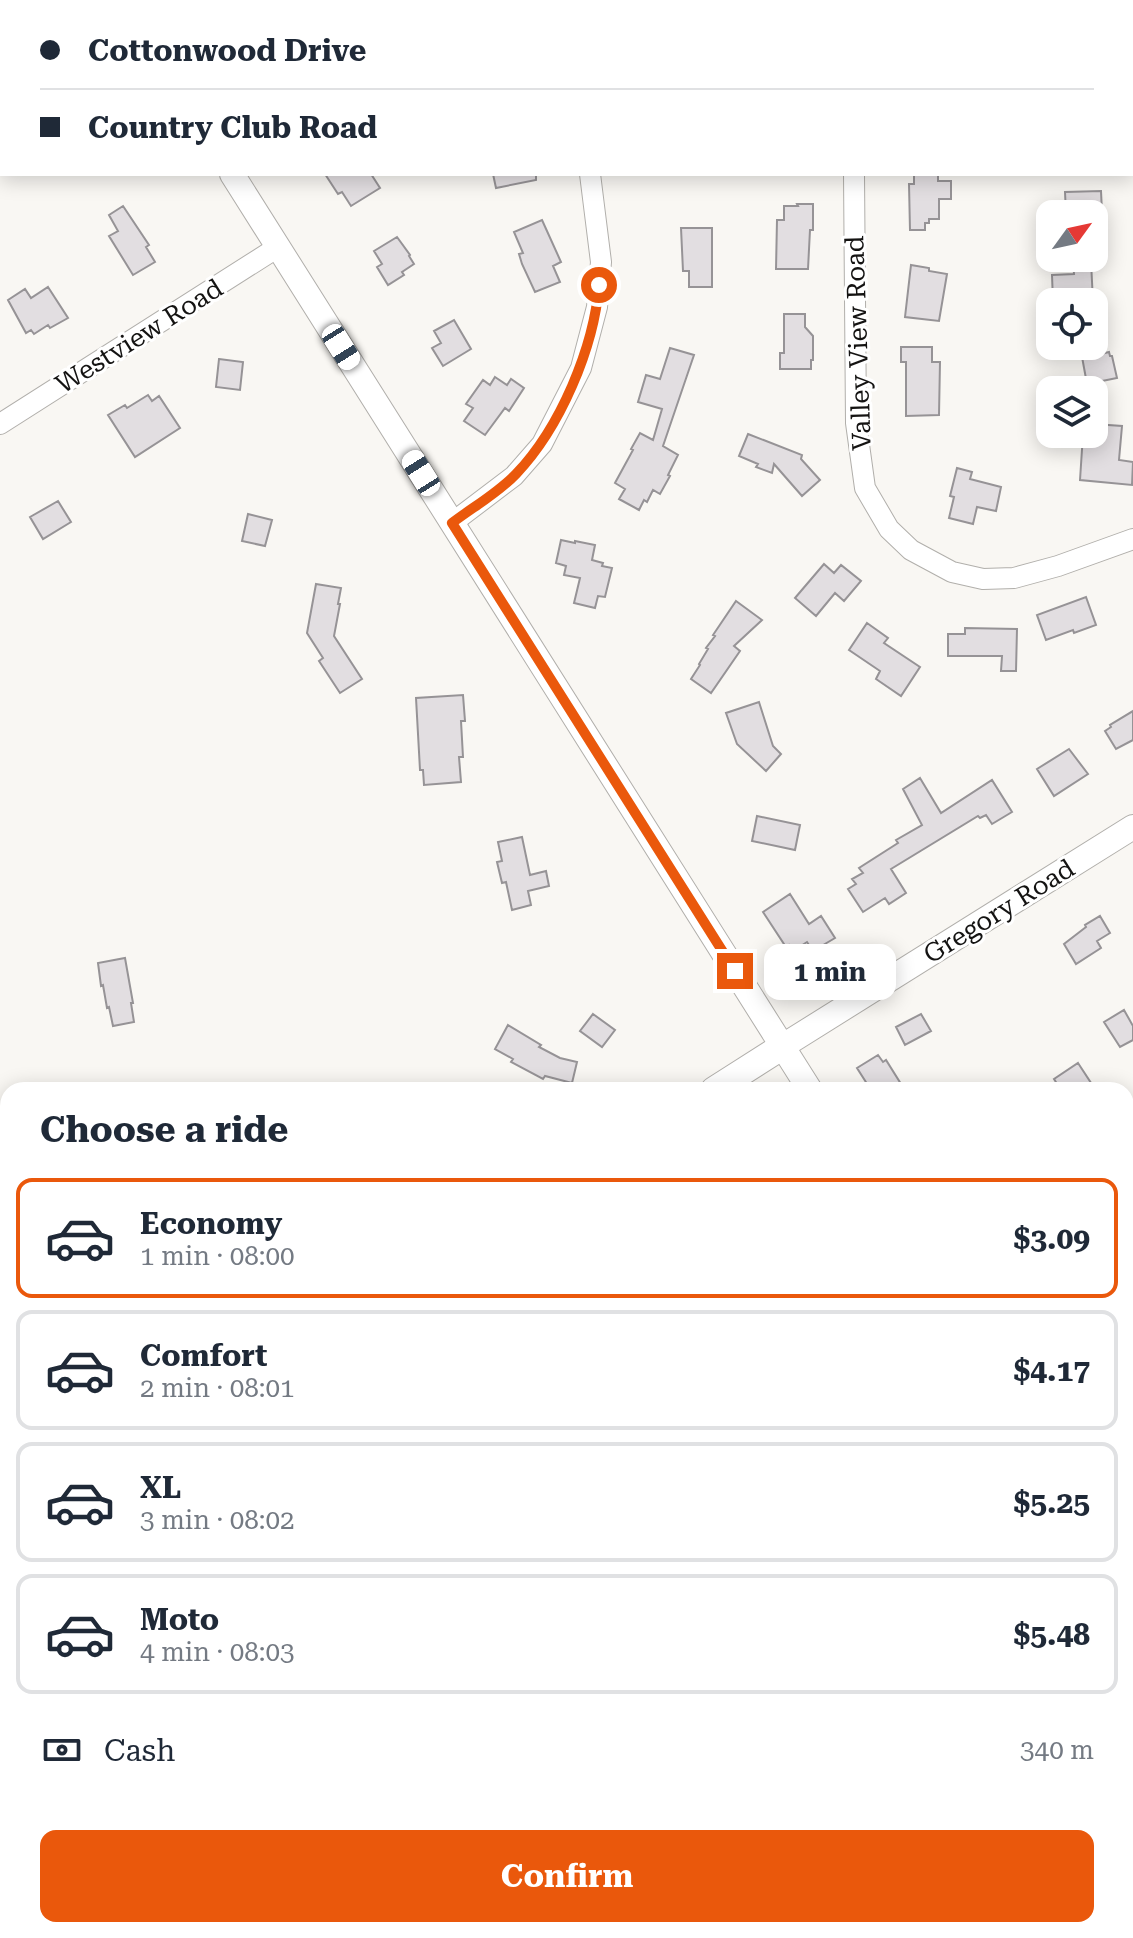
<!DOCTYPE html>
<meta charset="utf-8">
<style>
:root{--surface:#fff;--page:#f6f6f7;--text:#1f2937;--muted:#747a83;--line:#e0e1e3;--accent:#ea580c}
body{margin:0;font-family:"Roboto Serif",serif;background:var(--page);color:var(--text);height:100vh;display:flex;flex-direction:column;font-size:30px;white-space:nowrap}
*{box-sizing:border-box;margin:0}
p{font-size:26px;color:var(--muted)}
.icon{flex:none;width:44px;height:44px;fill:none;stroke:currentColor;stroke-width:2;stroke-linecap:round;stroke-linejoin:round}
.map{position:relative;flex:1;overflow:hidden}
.panel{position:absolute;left:0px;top:1082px;width:1134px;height:856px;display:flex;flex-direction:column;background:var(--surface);border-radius:24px 24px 0 0;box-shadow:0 4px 20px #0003}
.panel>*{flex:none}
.hud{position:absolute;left:0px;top:0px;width:1134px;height:176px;box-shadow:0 4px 20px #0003;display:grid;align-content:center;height:176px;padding:0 40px;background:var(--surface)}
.needle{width:52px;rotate:57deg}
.buttons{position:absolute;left:1036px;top:200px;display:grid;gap:16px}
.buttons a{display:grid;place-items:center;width:72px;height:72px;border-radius:16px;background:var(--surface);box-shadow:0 4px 20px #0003;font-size:40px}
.end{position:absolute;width:36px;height:36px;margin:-18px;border:10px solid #ea580c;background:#fff;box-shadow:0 0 0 4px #fff}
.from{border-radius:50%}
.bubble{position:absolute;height:56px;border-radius:16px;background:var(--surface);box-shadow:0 4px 20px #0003;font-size:26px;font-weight:700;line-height:56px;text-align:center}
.car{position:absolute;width:24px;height:48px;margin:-24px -12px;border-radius:10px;box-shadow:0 0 6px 2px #0007;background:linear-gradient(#fff 24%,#345 0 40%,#fff 0 76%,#345 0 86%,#fff 0)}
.hud b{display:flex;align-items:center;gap:28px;height:76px;font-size:30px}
.hud b+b{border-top:2px solid var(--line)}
.hud i{width:20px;height:20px;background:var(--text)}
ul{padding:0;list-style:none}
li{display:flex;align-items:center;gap:24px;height:120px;margin:0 16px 12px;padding:0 24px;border:4px solid var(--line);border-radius:16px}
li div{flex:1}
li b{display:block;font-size:30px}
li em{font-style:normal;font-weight:700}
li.selected{border-color:var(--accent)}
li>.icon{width:72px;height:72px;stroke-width:1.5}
h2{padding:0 40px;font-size:36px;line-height:96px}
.pay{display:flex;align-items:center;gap:20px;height:88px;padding:0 40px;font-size:30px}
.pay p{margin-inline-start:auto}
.cta{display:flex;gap:16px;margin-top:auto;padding:16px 40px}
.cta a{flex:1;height:92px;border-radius:16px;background:var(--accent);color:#fff;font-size:32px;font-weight:700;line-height:92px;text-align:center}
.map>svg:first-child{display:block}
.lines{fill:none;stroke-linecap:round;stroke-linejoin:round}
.canal{stroke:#88c7ea;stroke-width:16}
.building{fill:#e2dee1;stroke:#969396;stroke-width:2}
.minor-casing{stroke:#b1afab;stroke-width:22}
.tertiary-casing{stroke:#b1afab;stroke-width:26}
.secondary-casing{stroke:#b1afab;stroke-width:28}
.minor{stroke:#fff;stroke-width:20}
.tertiary{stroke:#fff;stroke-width:24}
.secondary{stroke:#fff;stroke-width:26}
.route{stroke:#ea580c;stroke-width:10}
.labels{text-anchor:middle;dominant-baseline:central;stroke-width:6;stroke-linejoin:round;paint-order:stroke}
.street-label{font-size:26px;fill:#141312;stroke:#fff}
</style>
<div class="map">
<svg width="1133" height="1938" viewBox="0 0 1133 1938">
<rect width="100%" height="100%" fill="#f9f7f3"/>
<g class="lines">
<path class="canal" d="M0 1683 8 1686
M215 1930 223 1938"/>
</g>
<path class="building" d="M325 174H371L380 188 351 206 342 192 338 194Z
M493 174H536V180L496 188Z
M914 174H938V181H951V199H939V219H929V223H925V230H910L909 184H914Z
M1101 191 1102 212 1066 214 1065 192Z
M797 204H813V230H810L808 269H776L777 220H784V206H798Z
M123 206 149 245 146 247 155 262 133 275 109 236 118 231 109 215Z
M542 220 561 262 553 266 560 282 535 292 522 264 519 254 523 253 514 232Z
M681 228H712V287H689V271H683Z
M397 237 410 255 409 256 414 264 402 272 404 275 388 285 377 267 382 264 374 251Z
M1091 261 1093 302H1053L1052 275 1074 274 1073 262Z
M911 265 929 268V271L947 274 939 321 905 317Z
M48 287 68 318 50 328 48 325 34 334 31 330 26 333 8 300 25 289 31 298Z
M784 314H805V327L813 336V360H811V369H780V353H784Z
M454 320 471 349 443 366 432 348 441 343 434 331Z
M1080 346H1104L1105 353 1109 352 1110 356H1112L1117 378 1087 384Z
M901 347H932V362H940L939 415 906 416V362H901Z
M670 348 694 355 663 446 678 455 668 475 670 476 660 494 653 490 647 502 644 500 639 510 619 499 625 489 615 483 633 450 631 449 640 433 653 440 662 409 638 402 646 375 660 379Z
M219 359 243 362 240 390 216 387Z
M495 377 507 385 511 379 524 388 509 411 505 408 485 435 464 421 473 408 466 404 483 380 490 385Z
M148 395 152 401 159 396 180 428 135 457 108 415 125 405 127 408Z
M1094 424 1122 426 1119 460 1133 462 1132 485 1080 480 1083 434H1094Z
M748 434 802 455 801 459 820 480 802 496 774 464 772 473 756 467 758 464 739 456Z
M957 468 972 472 970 479 1001 487 996 511 977 507 973 524 949 518 954 497 950 496Z
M58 501 71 522 43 539 30 517Z
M248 514 272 520 265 546 242 541Z
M561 540 575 543V541L595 545 592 560 603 563 602 566 612 568 605 597 598 596 595 608 574 603 580 578 564 575 566 566 556 563Z
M824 564 834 573 841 565 861 581 844 601 835 593 816 616 795 598Z
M316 584 341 588 338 604H340L334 636 362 679 340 693 319 661 323 658 307 633Z
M1086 597 1096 625 1074 633 1073 630 1046 640 1037 615Z
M736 601 762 620 734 646 740 651 711 693 691 679 700 665 699 664 708 649 706 648 715 636 713 635Z
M867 623 888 638 884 643 920 667 901 696 876 679 880 671 849 650Z
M965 628 1017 629 1016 671H1001L1002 656H948V634H965Z
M463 695 465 721H461L463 757H459L461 782 424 785 423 770H420L416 698Z
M759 702 773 746 781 754 766 771 737 744 726 713Z
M1133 711V740L1116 749 1105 731 1111 727 1110 725Z
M1069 749 1088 774 1054 796 1037 769Z
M920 778 941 813 992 780 1012 812 992 824 986 815 980 818 978 816 891 869 906 893 889 904 885 898 863 912 848 889 856 884 852 879 863 873 859 868 898 843 896 840 922 825 903 789Z
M757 816 800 825 795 850 752 841Z
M522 837 530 875 546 871 549 886 528 891 531 905 512 910 506 882 502 883 497 862 502 861 498 842Z
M790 894 809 924 821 916 835 938 813 951 807 942 793 951 789 945 786 947 763 912Z
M1100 916 1110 933 1097 941 1101 948 1076 964 1064 944 1086 927 1085 925Z
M125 958 133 1003H131L134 1022 113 1026 109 1007 107 1008 103 985 101 986 98 963Z
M1124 1010 1133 1026V1040L1120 1047 1104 1022Z
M593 1014 615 1030 602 1047 580 1031Z
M921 1014 931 1031 905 1045 896 1027Z
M508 1025 541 1045 539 1047 560 1058 577 1062 572 1083 545 1076 543 1079 511 1062 513 1059 495 1049Z
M878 1055 883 1062 886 1060 901 1084 891 1090H871L857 1068Z
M1078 1063 1093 1086 1086 1090H1061L1054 1079Z"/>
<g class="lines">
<g class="minor-casing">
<path id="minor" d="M490 0 491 2
M811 0 812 2
M854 174 856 423 865 488 889 529 911 550 952 572 983 579 1014 578 1058 566 1133 539
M0 424 278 247
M452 523 514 476 542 444 581 368 597 307 601 262 590 174
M1126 1308 1133 1304
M1126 1758 1133 1753
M1028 1930 1033 1938
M850 1938 862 1930"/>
</g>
<g class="tertiary-casing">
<path id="tertiary" d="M123 0 124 2
M232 174 810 1090
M783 1046 1133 827
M1126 1585 1133 1596"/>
</g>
<g class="secondary-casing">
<path id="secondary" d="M714 1090 783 1046
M0 1543 8 1538"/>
</g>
<use href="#minor" class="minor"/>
<use href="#tertiary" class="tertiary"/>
<use href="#secondary" class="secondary"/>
</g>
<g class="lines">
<path class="route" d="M599 285C594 348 560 428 516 474 498 493 473 507 452 523L735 971"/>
</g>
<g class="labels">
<g class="street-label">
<text transform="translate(139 336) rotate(-32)">Westview Road</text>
<text transform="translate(858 343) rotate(-92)">Valley View Road</text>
<text transform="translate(999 911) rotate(-32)">Gregory Road</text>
</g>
</g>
</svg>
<div class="buttons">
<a><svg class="needle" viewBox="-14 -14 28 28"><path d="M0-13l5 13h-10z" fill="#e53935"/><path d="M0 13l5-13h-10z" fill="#747a83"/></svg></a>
<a><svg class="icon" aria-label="locate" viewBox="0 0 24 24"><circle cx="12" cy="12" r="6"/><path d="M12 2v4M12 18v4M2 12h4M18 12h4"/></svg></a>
<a><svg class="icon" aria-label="layers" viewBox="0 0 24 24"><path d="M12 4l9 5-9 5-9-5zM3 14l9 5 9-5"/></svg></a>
</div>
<i class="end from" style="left:599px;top:285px"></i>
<i class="end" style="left:735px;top:971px"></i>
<div class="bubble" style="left:764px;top:944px;width:132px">1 min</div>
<i class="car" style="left:341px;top:347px;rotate:148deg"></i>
<i class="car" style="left:421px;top:473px;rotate:328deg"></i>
<div class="hud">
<b><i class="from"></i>Cottonwood Drive</b>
<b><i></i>Country Club Road</b>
</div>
<section class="panel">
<h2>Choose a ride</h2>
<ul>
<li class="selected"><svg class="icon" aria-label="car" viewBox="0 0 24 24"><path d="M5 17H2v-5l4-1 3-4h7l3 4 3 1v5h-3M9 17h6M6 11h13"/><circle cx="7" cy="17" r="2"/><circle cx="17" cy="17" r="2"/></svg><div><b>Economy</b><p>1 min · 08:00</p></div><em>$3.09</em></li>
<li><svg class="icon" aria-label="car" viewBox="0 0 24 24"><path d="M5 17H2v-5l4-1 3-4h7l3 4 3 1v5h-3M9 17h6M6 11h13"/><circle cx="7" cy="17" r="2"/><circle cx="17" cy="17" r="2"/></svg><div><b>Comfort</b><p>2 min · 08:01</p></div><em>$4.17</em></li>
<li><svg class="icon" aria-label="car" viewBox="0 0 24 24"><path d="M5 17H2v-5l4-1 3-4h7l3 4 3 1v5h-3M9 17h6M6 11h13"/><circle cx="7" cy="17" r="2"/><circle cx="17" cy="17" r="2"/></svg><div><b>XL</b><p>3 min · 08:02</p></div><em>$5.25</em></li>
<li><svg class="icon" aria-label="car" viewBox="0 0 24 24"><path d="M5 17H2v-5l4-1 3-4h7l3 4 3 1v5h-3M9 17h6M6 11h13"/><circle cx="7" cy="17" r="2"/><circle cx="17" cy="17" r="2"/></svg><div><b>Moto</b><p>4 min · 08:03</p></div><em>$5.48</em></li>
</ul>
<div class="pay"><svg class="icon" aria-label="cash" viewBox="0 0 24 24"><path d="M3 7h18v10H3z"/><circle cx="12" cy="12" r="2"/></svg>Cash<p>340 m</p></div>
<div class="cta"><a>Confirm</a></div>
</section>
</div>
